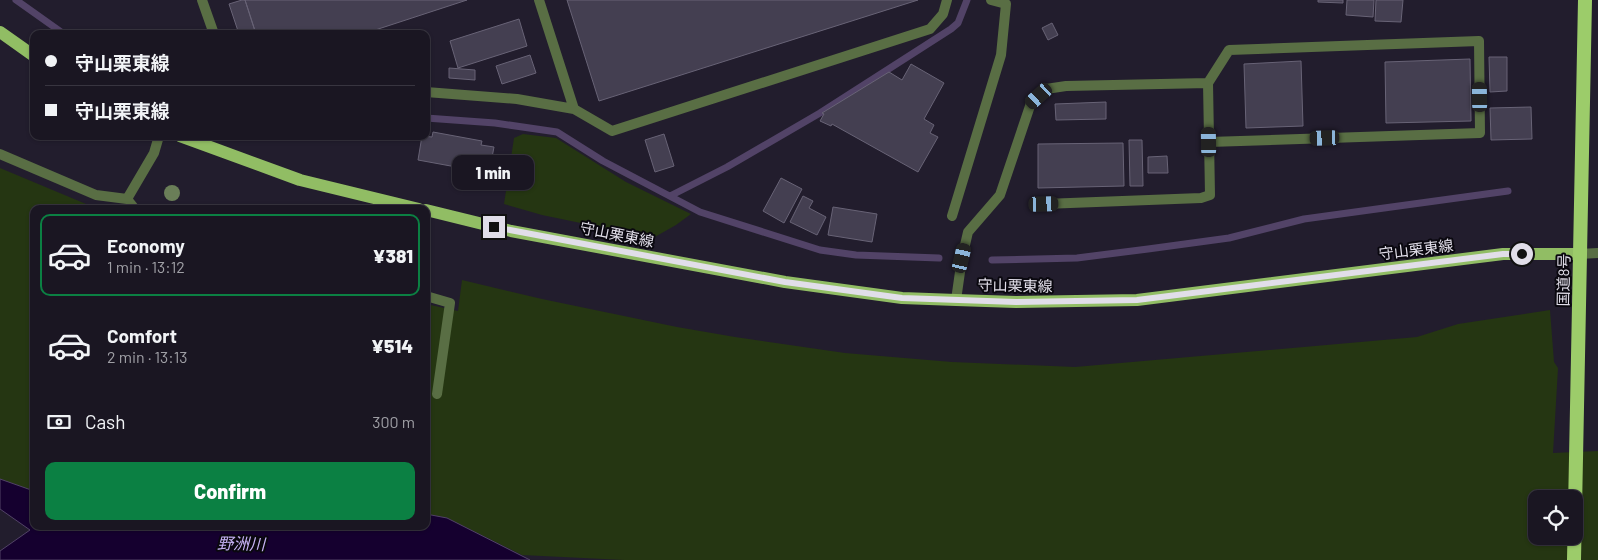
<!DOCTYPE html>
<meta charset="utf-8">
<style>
:root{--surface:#1a1622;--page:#27232f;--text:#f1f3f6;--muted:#9f9fa5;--line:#383540;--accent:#0b8043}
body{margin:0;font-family:Barlow,"Noto Sans JP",sans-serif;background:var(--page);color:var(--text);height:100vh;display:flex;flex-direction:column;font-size:19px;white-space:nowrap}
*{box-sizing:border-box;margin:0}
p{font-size:16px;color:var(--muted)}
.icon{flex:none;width:28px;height:28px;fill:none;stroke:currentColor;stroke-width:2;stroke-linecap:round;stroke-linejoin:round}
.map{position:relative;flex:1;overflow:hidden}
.details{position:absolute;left:30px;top:205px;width:400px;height:325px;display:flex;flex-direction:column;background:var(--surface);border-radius:10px;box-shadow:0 1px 4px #0004,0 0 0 1px var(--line)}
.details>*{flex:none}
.banner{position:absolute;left:30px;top:30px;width:400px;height:110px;border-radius:10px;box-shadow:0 1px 4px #0004,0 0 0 1px var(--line);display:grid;align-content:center;height:110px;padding:0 15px;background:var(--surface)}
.fabs{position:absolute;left:1528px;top:490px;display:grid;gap:10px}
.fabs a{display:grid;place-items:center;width:55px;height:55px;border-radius:10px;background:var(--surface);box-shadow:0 1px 4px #0004,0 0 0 1px var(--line);font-size:25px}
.end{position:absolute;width:22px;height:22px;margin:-11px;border:6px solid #e1dee9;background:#111;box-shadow:0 0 0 2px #111}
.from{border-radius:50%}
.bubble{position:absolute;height:35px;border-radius:10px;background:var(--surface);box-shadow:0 1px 4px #0004,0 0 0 1px var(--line);font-size:16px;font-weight:800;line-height:35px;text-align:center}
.car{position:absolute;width:15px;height:30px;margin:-15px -8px;border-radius:6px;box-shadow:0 0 4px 1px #0007;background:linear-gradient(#222 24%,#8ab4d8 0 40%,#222 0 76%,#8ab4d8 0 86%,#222 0)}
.banner b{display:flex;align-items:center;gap:18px;height:48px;font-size:19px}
.banner b+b{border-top:1px solid var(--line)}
.banner i{width:12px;height:12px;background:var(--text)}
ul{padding:9px 0 0;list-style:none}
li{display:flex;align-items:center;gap:15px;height:82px;margin:0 10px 8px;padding:0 5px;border:2px solid transparent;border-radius:10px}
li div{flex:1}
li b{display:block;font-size:19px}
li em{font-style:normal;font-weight:800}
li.selected{border-color:var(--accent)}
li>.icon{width:45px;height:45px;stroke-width:1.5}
.pay{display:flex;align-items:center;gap:12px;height:55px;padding:0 15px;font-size:19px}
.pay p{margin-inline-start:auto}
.primary-button{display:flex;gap:10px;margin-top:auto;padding:10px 15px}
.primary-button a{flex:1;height:58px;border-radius:10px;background:var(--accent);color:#fff;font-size:20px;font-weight:800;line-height:58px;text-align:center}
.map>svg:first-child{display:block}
.green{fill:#253612;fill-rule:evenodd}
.water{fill:#15002f;stroke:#524367}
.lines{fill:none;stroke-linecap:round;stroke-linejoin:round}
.stream{stroke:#524367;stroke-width:7}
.building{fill:#443f51;stroke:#686376}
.service{stroke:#596e44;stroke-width:10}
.tertiary{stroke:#596e44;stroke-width:10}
.primary{stroke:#91bd64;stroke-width:12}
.trunk{stroke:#9ccc6a;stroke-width:14}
.tree{fill:#6a7e58}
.route{stroke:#e1dee9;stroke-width:6}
.labels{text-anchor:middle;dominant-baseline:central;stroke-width:4;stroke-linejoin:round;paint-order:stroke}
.street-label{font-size:15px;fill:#e1dee9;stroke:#0a080f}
.water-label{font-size:16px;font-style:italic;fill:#c7b3f6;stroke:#0a080f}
</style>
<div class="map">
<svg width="1598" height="560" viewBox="0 0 1598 560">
<rect width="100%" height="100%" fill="#221d2d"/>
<path class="green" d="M523 134 556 138 626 182 691 214 676 225 653 238 542 215 504 204 514 138Z
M0 168 98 209H34V491L0 479Z
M462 280 542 299 677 327 735 337 845 353 952 362 1075 367 1417 337 1458 324 1550 310 1554 362 1558 368 1553 453 1598 451V560H624L522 555 447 518 426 514V304L458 311ZM1536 499H1574V536H1536Z"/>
<path class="water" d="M0 479 34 491V526H426V514L447 518 530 560H0V551L30 530 0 509Z"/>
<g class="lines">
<path class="stream" d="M16 0 64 34
M426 118 495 123 557 132 603 161 700 212 820 250 856 255 939 258
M670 196 727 167 820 113 951 29 958 23 967 0
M992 260 1077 258 1148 249 1229 238 1304 219 1508 191"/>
</g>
<path class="building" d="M242 0H245L256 34H239L229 4Z
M245 0H467L363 34H256Z
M567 0H918L599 101Z
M1318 0H1343V3L1318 2Z
M1347 0H1374L1373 17 1346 15Z
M1376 0H1403L1401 22 1375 21Z
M519 19 527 46 458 68 450 41Z
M1052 23 1058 35 1048 40 1042 28Z
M530 55 536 73 502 84 496 66Z
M1489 57H1507V91L1490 92Z
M1470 59 1471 121 1386 123 1385 62Z
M1301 61 1303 126 1246 128 1244 64Z
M911 64 944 83 924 119 934 125 930 133 938 137 918 172 832 124 831 126 820 121 824 114 822 113 889 72 902 80Z
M449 68 475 70V80L449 78Z
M1106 102V119L1056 120 1055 104Z
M1531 107 1532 139 1491 140 1490 108Z
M433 132 482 141 481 145 494 147 489 173 418 160 422 136 432 137Z
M664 134 674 166 655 172 645 140Z
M1129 140H1142L1143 186H1130Z
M1123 143 1124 186 1038 188V144Z
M1167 156 1168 173H1148V157Z
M781 178 802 189 784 223 763 211Z
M803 196 813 201 809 208 826 217 817 235 790 222Z
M833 207 877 214 872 242 828 235Z"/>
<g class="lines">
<path class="service" d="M202 0 214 34
M539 0 574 109 612 131 930 29 943 14 947 0
M1208 83 1229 50 1479 41 1480 133 1209 142
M426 92 517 99 574 109
M0 154 96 195 127 199 154 153 159 136
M127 199 135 209
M952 216 1001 55 1006 4 991 0
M426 296 450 303 437 394
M956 300 962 258 968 232 1000 195 1031 103 1046 89 1066 86 1208 83 1210 195 1201 198 1044 204"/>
<path class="tertiary" d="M1579 254 1598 253"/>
<path class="primary" d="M0 32 34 56
M180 136 300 180 419 209
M426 210 511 231 785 282 902 298 956 300 1016 302 1137 300 1503 254H1579"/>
<path class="trunk" d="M1574 560 1585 0"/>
</g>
<circle class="tree" cx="172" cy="193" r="8"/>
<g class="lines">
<path class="route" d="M494 227 785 282 902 298 1016 302 1137 300 1503 254H1522"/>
</g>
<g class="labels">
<g class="street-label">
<text transform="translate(617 234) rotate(11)">守山栗東線</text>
<text transform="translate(1416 249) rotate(-7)">守山栗東線</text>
<text transform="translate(1563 280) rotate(-89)">国道8号</text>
<text transform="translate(1015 285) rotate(1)">守山栗東線</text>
</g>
<g class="water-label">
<text transform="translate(241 543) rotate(1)">野洲川</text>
</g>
</g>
</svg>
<div class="fabs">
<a><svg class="icon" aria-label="locate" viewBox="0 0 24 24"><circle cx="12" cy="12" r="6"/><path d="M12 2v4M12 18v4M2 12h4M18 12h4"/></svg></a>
</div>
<i class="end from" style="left:1522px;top:254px"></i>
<i class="end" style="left:494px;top:227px"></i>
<div class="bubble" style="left:452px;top:155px;width:82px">1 min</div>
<i class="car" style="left:1039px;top:96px;rotate:228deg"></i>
<i class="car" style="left:1480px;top:97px;rotate:359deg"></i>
<i class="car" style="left:1325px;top:138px;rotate:268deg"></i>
<i class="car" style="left:1209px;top:142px;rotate:359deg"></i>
<i class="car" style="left:1044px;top:204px;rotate:88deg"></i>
<i class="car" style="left:962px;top:258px;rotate:13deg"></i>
<div class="banner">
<b><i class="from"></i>守山栗東線</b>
<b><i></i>守山栗東線</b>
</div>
<section class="details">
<ul>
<li class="selected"><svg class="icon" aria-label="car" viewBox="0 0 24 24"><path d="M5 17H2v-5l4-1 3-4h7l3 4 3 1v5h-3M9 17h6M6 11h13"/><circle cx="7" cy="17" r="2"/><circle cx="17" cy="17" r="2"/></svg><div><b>Economy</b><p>1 min · 13:12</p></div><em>¥381</em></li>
<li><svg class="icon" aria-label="car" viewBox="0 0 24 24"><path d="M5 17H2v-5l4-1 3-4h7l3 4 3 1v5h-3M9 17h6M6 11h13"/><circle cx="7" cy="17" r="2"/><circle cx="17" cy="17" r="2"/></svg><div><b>Comfort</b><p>2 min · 13:13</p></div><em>¥514</em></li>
</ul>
<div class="pay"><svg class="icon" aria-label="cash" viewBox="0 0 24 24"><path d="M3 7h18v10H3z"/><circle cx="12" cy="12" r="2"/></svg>Cash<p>300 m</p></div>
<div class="primary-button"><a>Confirm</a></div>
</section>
</div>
